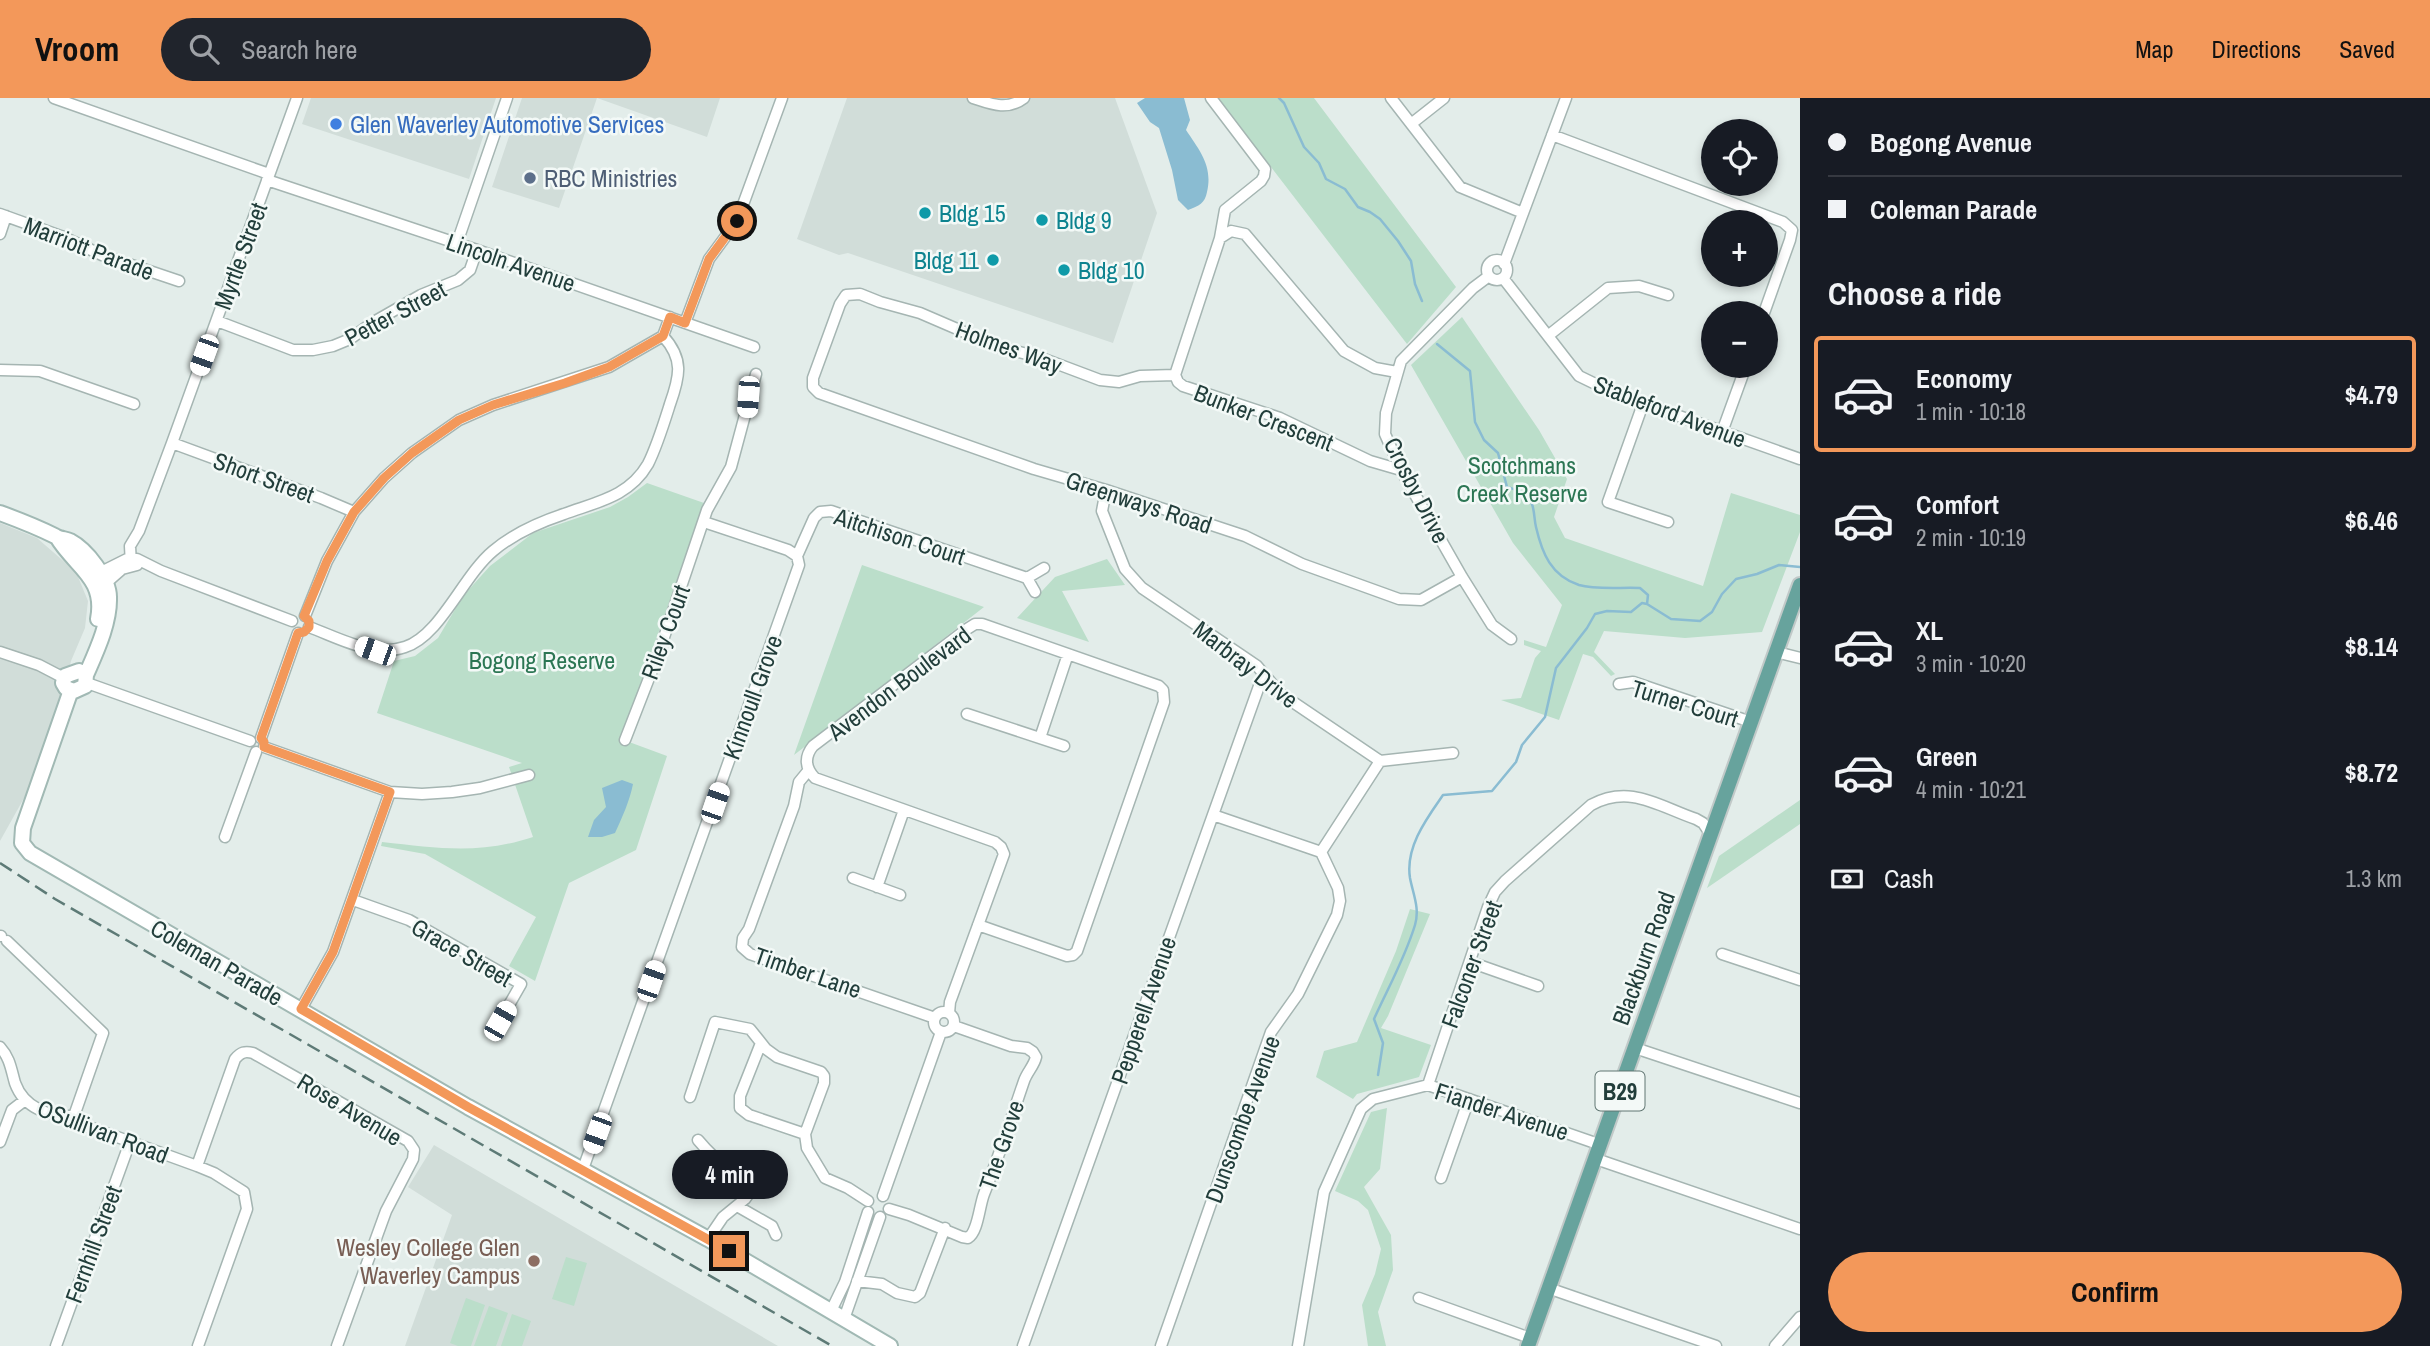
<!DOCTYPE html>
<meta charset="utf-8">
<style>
:root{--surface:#171b24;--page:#20242c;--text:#f1f3f6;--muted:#9ea1a6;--line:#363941;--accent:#f3985a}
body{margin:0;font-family:"Archivo Narrow",sans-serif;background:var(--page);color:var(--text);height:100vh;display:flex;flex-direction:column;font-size:26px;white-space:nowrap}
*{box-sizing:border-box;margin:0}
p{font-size:23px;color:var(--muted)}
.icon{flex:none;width:38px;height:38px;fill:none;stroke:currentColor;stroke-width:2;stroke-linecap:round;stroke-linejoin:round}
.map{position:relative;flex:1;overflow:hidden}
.sheet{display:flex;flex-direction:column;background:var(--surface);width:630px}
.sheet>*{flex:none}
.banner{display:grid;align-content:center;height:154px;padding:0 28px;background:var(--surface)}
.fabs{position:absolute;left:1701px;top:21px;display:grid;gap:14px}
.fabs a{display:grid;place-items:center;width:77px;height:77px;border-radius:50%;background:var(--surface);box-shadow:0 4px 10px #0003;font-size:35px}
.end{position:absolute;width:32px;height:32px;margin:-16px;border:9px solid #f3985a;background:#111;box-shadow:0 0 0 4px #111}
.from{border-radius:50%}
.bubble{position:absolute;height:49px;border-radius:24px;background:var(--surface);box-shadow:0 4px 10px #0003;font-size:23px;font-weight:700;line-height:49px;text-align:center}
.car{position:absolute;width:21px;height:42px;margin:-21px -10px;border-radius:9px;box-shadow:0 0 5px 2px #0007;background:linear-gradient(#fff 24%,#345 0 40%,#fff 0 76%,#345 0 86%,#fff 0)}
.banner b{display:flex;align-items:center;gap:24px;height:66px;font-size:26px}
.banner b+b{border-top:2px solid var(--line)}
.banner i{width:18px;height:18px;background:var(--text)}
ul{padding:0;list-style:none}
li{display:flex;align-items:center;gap:21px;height:116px;margin:0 14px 10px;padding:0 14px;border:4px solid transparent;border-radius:7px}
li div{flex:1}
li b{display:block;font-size:26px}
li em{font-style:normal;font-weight:700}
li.selected{border-color:var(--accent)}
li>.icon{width:63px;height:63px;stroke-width:1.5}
h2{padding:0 28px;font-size:32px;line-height:84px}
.pay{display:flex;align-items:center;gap:18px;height:77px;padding:0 28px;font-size:26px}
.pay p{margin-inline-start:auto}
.action{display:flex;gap:14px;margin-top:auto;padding:14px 28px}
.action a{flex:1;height:80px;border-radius:42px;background:var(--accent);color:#111;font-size:28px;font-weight:700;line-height:80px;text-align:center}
header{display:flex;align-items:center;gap:42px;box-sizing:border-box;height:98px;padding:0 35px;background:var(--accent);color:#111}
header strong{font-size:33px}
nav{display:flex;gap:38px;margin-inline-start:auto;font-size:24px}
.search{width:490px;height:63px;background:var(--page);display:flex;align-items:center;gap:18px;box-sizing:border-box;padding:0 24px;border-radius:38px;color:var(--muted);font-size:26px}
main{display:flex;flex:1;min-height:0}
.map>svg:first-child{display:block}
.built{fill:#d1ddd9}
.green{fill:#bbdeca}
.water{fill:#8abcd2}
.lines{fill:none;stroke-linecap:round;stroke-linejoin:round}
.stream{stroke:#8abcd2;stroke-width:2.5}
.street-casing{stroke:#a5b5b2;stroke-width:13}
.secondary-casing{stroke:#a1b9b4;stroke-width:18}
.primary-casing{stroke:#c1c9c8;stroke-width:18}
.street{stroke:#fff;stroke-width:10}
.secondary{stroke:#fff;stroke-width:14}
.primary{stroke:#67a39d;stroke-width:14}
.rail{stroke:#5d7a76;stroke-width:2.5;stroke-dasharray:14 7;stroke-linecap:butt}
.route{stroke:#f3985a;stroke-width:9}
.shop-dot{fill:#3f7fe0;stroke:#f3f9f7;stroke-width:2.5}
.service-dot{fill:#5c6f8a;stroke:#f3f9f7;stroke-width:2.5}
.culture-dot{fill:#0f9aa8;stroke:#f3f9f7;stroke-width:2.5}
.education-dot{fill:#8d6e63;stroke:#f3f9f7;stroke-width:2.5}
.labels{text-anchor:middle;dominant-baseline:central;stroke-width:5;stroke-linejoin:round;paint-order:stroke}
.shield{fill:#f3f9f7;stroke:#617673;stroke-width:2}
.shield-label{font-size:23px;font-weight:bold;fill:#223e3b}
.shop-label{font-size:24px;fill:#366cbe;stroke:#f3f9f7;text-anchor:start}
.service-label{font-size:24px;fill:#4e5e75;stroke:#f3f9f7;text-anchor:start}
.culture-label{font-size:24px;fill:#0d838f;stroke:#f3f9f7;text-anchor:start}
.street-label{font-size:24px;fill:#223e3b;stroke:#f3f9f7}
.park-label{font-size:24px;fill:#2c7654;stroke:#f3f9f7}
.education-label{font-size:24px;fill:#785e54;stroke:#f3f9f7;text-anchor:end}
</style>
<header>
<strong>Vroom</strong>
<div class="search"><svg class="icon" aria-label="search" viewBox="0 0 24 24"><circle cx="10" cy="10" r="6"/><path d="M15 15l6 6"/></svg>Search here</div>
<nav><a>Map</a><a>Directions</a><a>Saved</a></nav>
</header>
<main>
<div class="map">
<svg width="1800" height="1248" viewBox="0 0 1800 1248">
<rect width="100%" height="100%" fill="#e3edea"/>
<path class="built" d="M311 0H496L469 81 302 26Z
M522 0H720L707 39 597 0 559 110 492 89Z
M847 0H1115L1157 115 1113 245 848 155 839 157 797 141Z
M0 425 37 440 76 474 88 503 85 530 71 563 56 619 33 684 0 743Z
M434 1047 778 1248H405L452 1117 408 1089Z"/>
<path class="green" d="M1218 0H1314L1456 189 1407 246Z
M1462 219 1539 332 1567 381 1554 419 1565 440 1703 488 1731 395 1800 417V434L1762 534 1685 540 1604 533 1594 554 1615 576 1611 578 1593 559 1583 556 1559 622 1501 602 1521 600 1535 560 1541 553 1524 547V542L1546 549 1562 507 1513 445 1411 267Z
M647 385 704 405 621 641 667 658 636 752 569 785 535 883 509 868 536 819 425 756 381 748 382 744C438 750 478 757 533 739L509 669 522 665 377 615 394 563 415 558 438 540 463 498 490 468 533 435 610 409 628 399Z
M1107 461 1125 487 1062 493 1089 544 1017 520 1055 479Z
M862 467 984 509 794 657Z
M1800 702V726L1707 790 1719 758Z
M1410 811 1430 816 1388 918 1381 930 1431 947 1419 979 1357 996 1353 1001 1316 979 1324 953 1357 944 1396 853Z
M1387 1010 1380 1071 1364 1089 1391 1137 1393 1172 1378 1214 1386 1248H1368L1362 1207 1375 1176 1381 1151 1368 1112 1358 1103 1335 1093 1371 1014Z
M566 1159 587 1165 574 1208 552 1201Z
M466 1200 485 1207 471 1248H458L450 1245Z
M489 1208 508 1215 496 1248H474Z
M512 1216 531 1223 522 1248H501Z"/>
<path class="water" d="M1145 0H1184L1190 22 1186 32C1200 53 1213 68 1207 94 1205 105 1199 108 1188 112L1178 102 1172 72 1159 30 1150 24 1137 5Z
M622 682 633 686C630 702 622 720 615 735L602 739H588L594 722 606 709 602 690Z"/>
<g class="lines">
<path class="stream" d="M1279 0 1284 5 1304 49 1319 65 1326 81 1345 91 1358 109 1370 114 1380 121 1398 143 1411 163 1415 186 1422 203
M1437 246 1470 273 1475 324 1484 342 1498 355 1507 389C1512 391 1519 392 1523 395 1536 403 1533 417 1536 429 1542 455 1551 478 1579 487 1596 492 1622 489 1640 490L1648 497 1647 506
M1378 977 1383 945 1374 921C1388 890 1405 860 1415 827 1420 810 1413 796 1410 780 1405 749 1427 720 1443 697L1492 693 1516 664 1522 647 1545 619 1556 570 1587 530 1595 516 1607 513 1631 514 1642 505 1647 506 1671 521 1700 523 1712 514 1722 496 1736 481 1757 476 1779 467 1800 469"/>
<g class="street-casing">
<path id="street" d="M54 0 269 76
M973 0C991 6 1007 13 1024 0
M1211 0 1265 71 1264 78 1261 83 1225 112 1220 140
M1391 0 1460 89 1523 115
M1411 26 1444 0
M1552 37 1783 124 1792 132 1790 142 1764 215
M267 82 477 152 754 249
M0 116 61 138 102 157 179 183
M0 136 6 118
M457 145 507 0
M1487 172a10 10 0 1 1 20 0a10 10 0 1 1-20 0Z
M1504 166 1566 0
M1489 178 1473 190 1401 263 1386 315 1385 336 1401 372 1462 479 1492 527 1511 541
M1503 180 1579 278 1614 295 1800 361
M217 223 293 252H313L333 248 350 241 372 225 421 197 458 182 470 172 477 152
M685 225 709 161 737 123 782 0
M1549 237 1608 190 1639 188 1668 197
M0 272 40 273 134 306
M1397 274 1375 270 1344 253 1245 136 1231 133 1220 140 1175 277 1178 284 1183 288 1280 320 1370 363 1401 372
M1175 277 1140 278 1119 284 1100 282 1039 259 999 249 920 215 880 204 860 196 846 197 840 206 813 280V289L819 295 1034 371 1106 392 1245 438 1302 466 1399 501 1421 502 1462 479
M1643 306 1608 404 1668 424
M1722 334 1746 268
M172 345 321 400 354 414
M1106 392 1102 413 1125 471 1142 490 1257 568 1281 596 1380 663 1453 655
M797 458 814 420 820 414 831 413 1027 480
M131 467 130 448 139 433 172 345 297 0
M101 474 127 461H137L161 473 292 523
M106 485 122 471 137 467
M1035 494 1027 480 1044 470
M305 518 327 463 354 414 384 380 412 355 459 322 493 307 609 269 663 238
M309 529C339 540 373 560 405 549 440 538 463 478 493 453 513 436 540 424 564 416 596 404 629 399 648 366 657 348 664 325 670 306 680 278 684 261 663 238L670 219
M0 554 39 567 64 580
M1776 554 1800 560
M87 585 250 643
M1619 586 1633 584 1751 624
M967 616 1064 648
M261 640 298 535
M1040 640 1068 556
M625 642 658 557 707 412 731 369 756 276
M264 649 390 694 422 696 452 694 480 690 529 677
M808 673 799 684 794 708 749 831 743 840 742 849 750 856 935 920
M225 739 256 654
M1321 754 1380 663
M853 780 900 797
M877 789 904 712
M353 802 409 822 521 886 493 935
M0 838H1
M7 843 103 935 74 1018
M1722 856 1800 882
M1470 864 1538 888
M301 911 333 854 390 694
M934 924a10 10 0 1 1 20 0a10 10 0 1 1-20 0Z
M949 915 950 904 1004 756 1001 749 995 744 815 680C805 670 804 659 813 648L967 531 975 526H982L1159 588 1163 592 1164 604 1077 853 1073 857 1067 858 978 827
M761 945 740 998V1010L749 1017 805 1036
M0 949C10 960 11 971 15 985 24 1010 49 1019 74 1018L87 1028 197 1068
M1635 950 1800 1005
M1428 987 1488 809 1495 794 1505 783 1591 707C1630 686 1658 708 1696 721L1703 725 1711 737
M690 999 715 924 750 931 766 951 777 959 821 974 824 978V985L805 1036 807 1050 825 1080 848 1090 868 1103
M698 1042C718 1066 743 1085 774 1089
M0 1044 12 1012 25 1002
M1596 1061 1800 1131
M583 1071 799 467 797 458 788 452 704 424
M1441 1080 1469 1001
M693 1081 711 1058
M883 1098 941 934
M737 1108 772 1128 776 1137
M889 1111 909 1117 962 1139 968 1140C978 1134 979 1109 984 1096 999 1058 1011 1021 1024 983 1027 974 1034 968 1036 959L1033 954 1027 950 1011 948 954 928
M708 1141 723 1119 745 1101 755 1087
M857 1183 882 1186 897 1195 915 1199 920 1195 945 1130
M1548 1190 1716 1248
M1419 1200 1530 1240
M831 1213 845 1184 868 1114
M844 1221 880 1119
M56 1248 130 1044
M198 1248 247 1111 244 1094 214 1075 197 1068 235 961C241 954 245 953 253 955L408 1043 414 1052 413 1061 386 1113 337 1248
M1023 1248 1263 577
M1161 1248 1271 934 1298 896 1337 817 1340 803 1338 790 1321 754 1213 717
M1298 1248 1324 1094 1361 1011 1373 1001 1428 987 1601 1047
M1775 1248 1800 1219"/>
</g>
<g class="secondary-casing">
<path id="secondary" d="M0 415C19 422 37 429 55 438 59 441 66 441 70 443 87 452 109 481 109 499 110 525 96 554 86 577
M57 439C75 469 106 480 98 521
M79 573 86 577 85 588 74 593 66 590 63 585 65 578Z
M71 592 23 730 22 745 30 755 468 1009 708 1141 890 1248"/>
</g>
<g class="primary-casing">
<path id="primary" d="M1528 1248 1800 487"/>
</g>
<use href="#street" class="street"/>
<use href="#secondary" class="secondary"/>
<use href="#primary" class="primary"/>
<path class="rail" d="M0 765 55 801 832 1248"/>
</g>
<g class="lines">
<path class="route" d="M729 1153 468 1009 301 911 333 854 390 694 264 649V644L261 640 298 535 304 534 309 529V523L304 518 327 463 354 414 384 380 412 355 459 322 493 307 565 285 609 269 663 238 670 219 685 225 709 161 737 123"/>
</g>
<circle class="shop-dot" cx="336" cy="26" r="7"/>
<circle class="service-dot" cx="530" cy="80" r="7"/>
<g class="culture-dot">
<circle cx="925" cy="115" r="7"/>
<circle cx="1042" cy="122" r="7"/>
<circle cx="993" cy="162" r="7"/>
<circle cx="1064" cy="172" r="7"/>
</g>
<circle class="education-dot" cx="534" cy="1163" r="7"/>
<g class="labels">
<rect class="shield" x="1595.5" y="973.5" width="49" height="39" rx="5"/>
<g class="shield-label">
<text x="1620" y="993">B29</text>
</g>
<g class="shop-label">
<text x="350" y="26">Glen Waverley Automotive Services</text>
</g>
<g class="service-label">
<text x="544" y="80">RBC Ministries</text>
</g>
<g class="culture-label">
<text x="939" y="115">Bldg 15</text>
<text x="1056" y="122">Bldg 9</text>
<text x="979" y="162" text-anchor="end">Bldg 11</text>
<text x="1078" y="172">Bldg 10</text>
</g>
<g class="street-label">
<text transform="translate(89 150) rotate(21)">Marriott Parade</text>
<text transform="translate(240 158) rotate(-70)">Myrtle Street</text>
<text transform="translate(511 164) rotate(19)">Lincoln Avenue</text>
<text transform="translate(395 215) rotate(-28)">Petter Street</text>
<text transform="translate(1009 249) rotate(20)">Holmes Way</text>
<text transform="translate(1670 313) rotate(21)">Stableford Avenue</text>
<text transform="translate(1264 319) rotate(21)">Bunker Crescent</text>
<text transform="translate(264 379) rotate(20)">Short Street</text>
<text transform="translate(1417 392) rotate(63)">Crosby Drive</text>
<text transform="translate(1139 404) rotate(18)">Greenways Road</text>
<text transform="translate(900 438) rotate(18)">Aitchison Court</text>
<text transform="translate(665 534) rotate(-70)">Riley Court</text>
<text transform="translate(1246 566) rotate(38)">Marbray Drive</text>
<text transform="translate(899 585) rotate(-37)">Avendon Boulevard</text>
<text transform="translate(752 599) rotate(-70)">Kinnoull Grove</text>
<text transform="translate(1685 605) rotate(17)">Turner Court</text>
<text transform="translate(462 854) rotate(30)">Grace Street</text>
<text transform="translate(1643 860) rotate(-70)">Blackburn Road</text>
<text transform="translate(217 864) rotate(30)">Coleman Parade</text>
<text transform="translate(1471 866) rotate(-70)">Falconer Street</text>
<text transform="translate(808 874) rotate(19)">Timber Lane</text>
<text transform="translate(1143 912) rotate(-71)">Pepperell Avenue</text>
<text transform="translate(350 1011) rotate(31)">Rose Avenue</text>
<text transform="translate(1502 1013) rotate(18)">Fiander Avenue</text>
<text transform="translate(1242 1021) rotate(-70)">Dunscombe Avenue</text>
<text transform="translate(103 1033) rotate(21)">OSullivan Road</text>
<text transform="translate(1001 1047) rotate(-71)">The Grove</text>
<text transform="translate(93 1146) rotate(-70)">Fernhill Street</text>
</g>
<g class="park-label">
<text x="1522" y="367">Scotchmans<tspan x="1522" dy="28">Creek Reserve</tspan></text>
<text x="542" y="562">Bogong Reserve</text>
</g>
<g class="education-label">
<text x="520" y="1149">Wesley College Glen<tspan x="520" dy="28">Waverley Campus</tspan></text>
</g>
</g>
</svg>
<div class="fabs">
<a><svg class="icon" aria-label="locate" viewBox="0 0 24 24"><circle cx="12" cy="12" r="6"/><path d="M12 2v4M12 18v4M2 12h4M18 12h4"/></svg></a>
<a>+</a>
<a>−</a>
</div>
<i class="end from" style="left:737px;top:123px"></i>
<i class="end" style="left:729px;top:1153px"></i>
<div class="bubble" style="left:672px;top:1052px;width:116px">4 min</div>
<i class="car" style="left:204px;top:257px;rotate:200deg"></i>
<i class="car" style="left:748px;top:299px;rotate:184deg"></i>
<i class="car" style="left:375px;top:553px;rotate:290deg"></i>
<i class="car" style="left:715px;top:705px;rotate:19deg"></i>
<i class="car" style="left:651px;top:883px;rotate:19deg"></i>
<i class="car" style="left:500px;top:923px;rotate:30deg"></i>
<i class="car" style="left:597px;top:1035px;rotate:200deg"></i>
</div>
<section class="sheet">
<div class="banner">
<b><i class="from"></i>Bogong Avenue</b>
<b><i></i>Coleman Parade</b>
</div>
<h2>Choose a ride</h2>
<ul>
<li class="selected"><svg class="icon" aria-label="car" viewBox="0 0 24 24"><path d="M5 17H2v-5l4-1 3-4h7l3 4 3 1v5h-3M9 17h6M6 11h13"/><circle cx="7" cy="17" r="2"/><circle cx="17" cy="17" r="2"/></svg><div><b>Economy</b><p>1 min · 10:18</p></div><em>$4.79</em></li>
<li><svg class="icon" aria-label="car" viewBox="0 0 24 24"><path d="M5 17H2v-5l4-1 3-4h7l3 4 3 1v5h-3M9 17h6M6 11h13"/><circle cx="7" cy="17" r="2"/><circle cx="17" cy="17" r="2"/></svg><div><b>Comfort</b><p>2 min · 10:19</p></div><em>$6.46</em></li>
<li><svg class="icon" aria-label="car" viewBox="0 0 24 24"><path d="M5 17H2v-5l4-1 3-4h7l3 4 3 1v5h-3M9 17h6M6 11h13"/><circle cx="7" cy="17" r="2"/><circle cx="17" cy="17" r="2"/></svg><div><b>XL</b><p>3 min · 10:20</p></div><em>$8.14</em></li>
<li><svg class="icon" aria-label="car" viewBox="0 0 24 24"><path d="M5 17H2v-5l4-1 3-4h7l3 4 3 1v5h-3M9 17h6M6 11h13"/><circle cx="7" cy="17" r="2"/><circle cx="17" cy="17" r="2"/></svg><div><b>Green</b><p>4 min · 10:21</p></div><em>$8.72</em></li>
</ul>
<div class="pay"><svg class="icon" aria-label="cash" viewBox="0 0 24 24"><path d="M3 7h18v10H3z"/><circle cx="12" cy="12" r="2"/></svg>Cash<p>1.3 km</p></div>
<div class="action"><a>Confirm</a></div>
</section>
</main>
